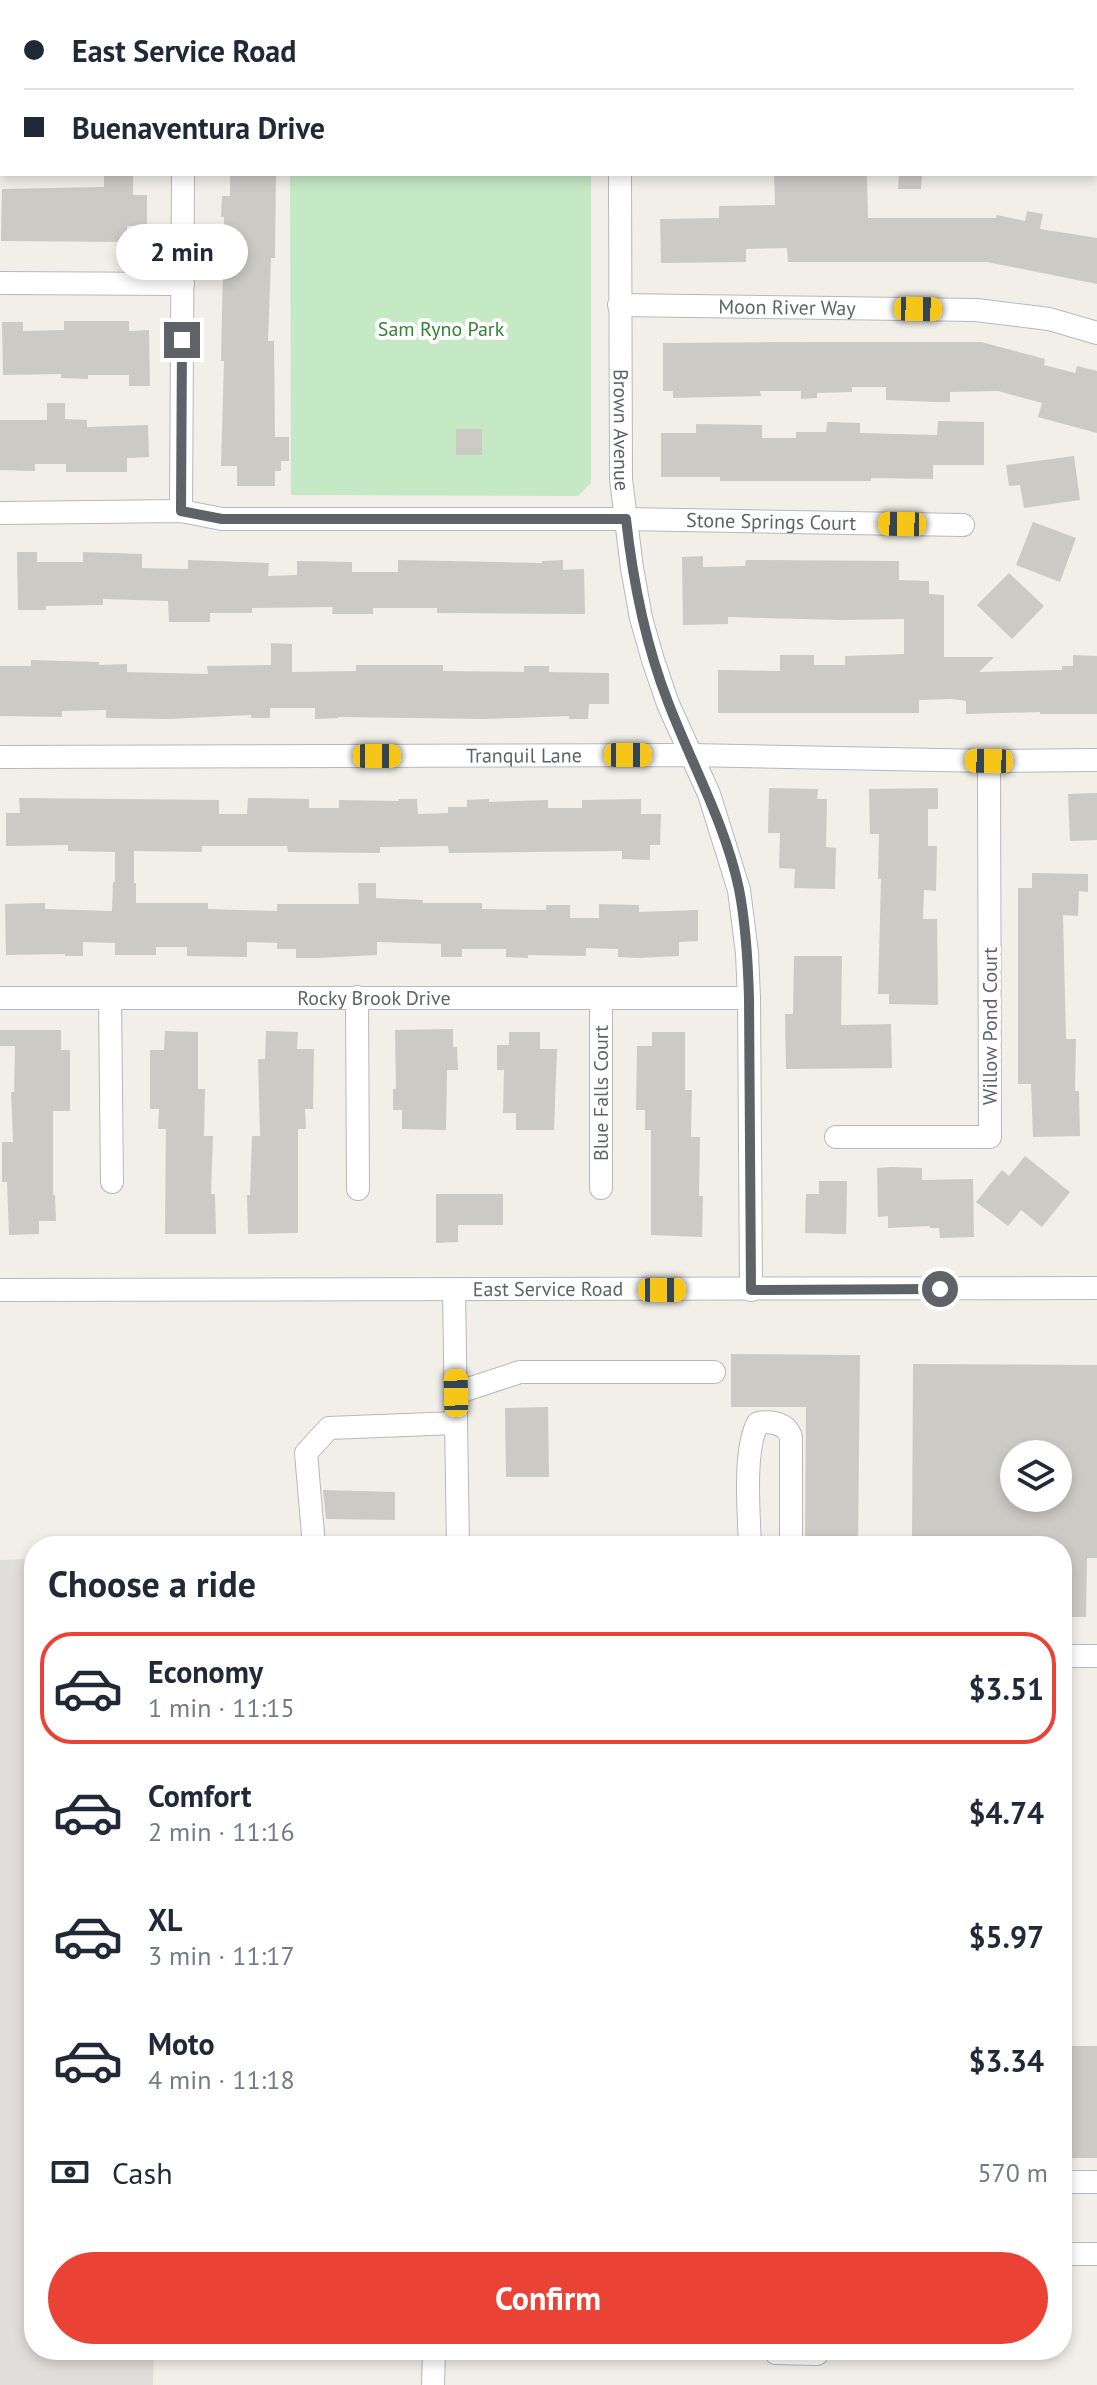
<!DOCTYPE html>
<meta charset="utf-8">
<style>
:root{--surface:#fff;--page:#f6f6f7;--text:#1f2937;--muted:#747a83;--line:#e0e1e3;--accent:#ea4335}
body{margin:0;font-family:"PT Sans",sans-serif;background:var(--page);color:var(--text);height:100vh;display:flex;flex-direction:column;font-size:30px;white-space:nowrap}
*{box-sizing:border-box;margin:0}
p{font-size:26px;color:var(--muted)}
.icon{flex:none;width:44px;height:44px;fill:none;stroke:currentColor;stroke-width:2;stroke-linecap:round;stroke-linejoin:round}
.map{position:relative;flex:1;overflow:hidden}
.details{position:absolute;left:24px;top:1536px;width:1048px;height:824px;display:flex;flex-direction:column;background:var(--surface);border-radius:32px;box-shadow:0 4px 12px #0003}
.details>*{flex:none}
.top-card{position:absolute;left:0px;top:0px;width:1098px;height:176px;box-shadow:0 4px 12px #0003;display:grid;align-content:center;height:176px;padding:0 24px;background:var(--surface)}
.controls{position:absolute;left:1000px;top:1440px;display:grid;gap:16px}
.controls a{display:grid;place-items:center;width:72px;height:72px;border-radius:50%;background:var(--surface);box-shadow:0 4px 12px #0003;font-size:40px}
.end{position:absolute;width:36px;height:36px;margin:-18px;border:10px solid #5f6368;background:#fff;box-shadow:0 0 0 4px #fff}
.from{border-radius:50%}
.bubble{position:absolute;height:56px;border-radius:28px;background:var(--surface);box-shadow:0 4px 12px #0003;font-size:26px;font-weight:800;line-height:56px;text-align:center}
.car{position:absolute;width:24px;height:48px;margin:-24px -12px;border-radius:10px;box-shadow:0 0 6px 2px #0007;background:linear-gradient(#f5c518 24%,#345 0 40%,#f5c518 0 76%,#345 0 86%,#f5c518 0)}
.top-card b{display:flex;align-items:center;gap:28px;height:76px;font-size:30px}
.top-card b+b{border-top:2px solid var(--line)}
.top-card i{width:20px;height:20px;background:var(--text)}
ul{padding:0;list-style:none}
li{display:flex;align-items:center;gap:24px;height:112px;margin:0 16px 12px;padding:0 8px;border:4px solid transparent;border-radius:32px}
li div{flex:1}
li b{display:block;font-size:30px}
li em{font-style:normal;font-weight:800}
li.on{border-color:var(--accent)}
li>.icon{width:72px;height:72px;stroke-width:1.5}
h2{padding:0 24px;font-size:36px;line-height:96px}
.pay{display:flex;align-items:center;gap:20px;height:88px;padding:0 24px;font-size:30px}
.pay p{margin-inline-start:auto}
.primary-button{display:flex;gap:16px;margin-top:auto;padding:16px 24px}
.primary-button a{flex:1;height:92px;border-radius:48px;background:var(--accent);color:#fff;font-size:32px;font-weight:800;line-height:92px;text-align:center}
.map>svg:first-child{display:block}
.industrial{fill:#e0deda}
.park{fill:#c5e8c5}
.building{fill:#cccac5;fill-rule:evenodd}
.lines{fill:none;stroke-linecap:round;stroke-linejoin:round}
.minor-casing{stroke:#b5b8bc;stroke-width:24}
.minor{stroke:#fff;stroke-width:22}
.route{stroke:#5f6368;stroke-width:10}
.labels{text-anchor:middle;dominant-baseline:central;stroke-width:8;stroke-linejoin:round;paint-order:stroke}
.street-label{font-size:20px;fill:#5f6368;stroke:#fff}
.park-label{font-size:20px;fill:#348238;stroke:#fff}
</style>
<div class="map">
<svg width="1097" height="2385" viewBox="0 0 1097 2385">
<rect width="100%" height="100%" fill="#f1efe8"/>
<path class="industrial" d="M34 1559V2350H154L153 2385H0V1560Z"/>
<path class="park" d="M290 174H591V483L578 496 291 495Z"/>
<path class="building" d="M104 174H133V195H147V226H127V242L1 241 2 189 104 187Z
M774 174H867L868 218H996L997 215 1025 221 1027 211 1043 214 1040 229 1097 238V284L987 262H788L787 248 746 249V262L661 263 660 219 719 218V206L775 205Z
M899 174H922L921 189H898Z
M230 176H276L275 258H271L268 341H274L275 437H289V461H281V471H275V486H237V466H221L224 361H221L224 217H221L222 196H230Z
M64 321H129V331L149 330 150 386H129V375H88V379L61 378V374L3 375 2 322H23V331L64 330Z
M817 342H981L1045 359 1044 365 1075 373 1077 366 1097 371V433L1038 417 1042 403 998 391 950 392V402H935L886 400V387H852V392L817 393V398L801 399V391H760L761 396 673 398V391H663V343Z
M47 403H65V419L87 420V427L148 425 149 457 127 458V472H66V464H35V471L0 470V420H47Z
M938 421 984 422V465H933V479L871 478V481H720V477H661V433H696V424L762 425V438H796V432H826L827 422 860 423V433L937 435Z
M456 429H482V455H456Z
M1074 456 1080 500 1024 508 1020 485 1009 486 1006 465Z
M1033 522 1076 538 1060 582 1016 565Z
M17 552H37V562H83V552L142 554V568L188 569V560L269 563 268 576 297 575V561L352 562V572H398V560L542 563V561L563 560V570L584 569 585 614 437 613V608H373V614H332L333 607 252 608V613H210V622H169L168 601 103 599V605L46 606V610H18Z
M703 556V567L745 566 746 560 899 561V580L929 581V594L944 595V657H994L979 672 1062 670V666H1073V655L1097 656V714H1040V712L966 714V701L952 699 919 700V713H718V670L780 671V655H814V665H845V656L904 654V619L843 620 728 617V624L683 625 682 557Z
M1009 573 1044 606 1012 639 977 605Z
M271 643 292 644V672L356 671V665H443V671L524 672V666H549V672L609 673V704H589L588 719H569V716L484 719 338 717V718L315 719V708H270V718H251V715L168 719 106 718V710L62 711V717L0 716V666H31V660L99 662V665L127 664V672L208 674 207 666 271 665Z
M769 788 818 789 817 799H827L826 847 836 848 835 889 794 888 795 869 779 868 780 833H768Z
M938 788V809H928V846H937L936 891 924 890 923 919H937L938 1005 889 1004V994H878L881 879H878L879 834H870L869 789Z
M1097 793V840L1070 841 1068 794Z
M19 798 219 800V814H247L248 798 309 799V808H339V800L399 801 398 799H417L418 814 448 813V807H467V800L489 799V802L548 800V808H582V800L641 799V814H661L660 845H650V860L622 859V851L449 853 448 846 380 847V853L288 852 287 846H202V852L134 851V883H136V903H208V909L277 911V904H359L358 883H376V898L423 900V903H482V909L546 910V905H570V918H599V904L639 905V912L698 910V941L679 942V956L638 958 618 957V949L586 948V956L528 955V958L506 957V949H462V957H441V944L377 942V955L318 958H296V949H277V943L247 942V957L187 956V947H156V955H115V943L83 942V956H65V954L6 955 5 904 45 903V909L112 911 113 882H115V852L68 851V845L6 846V813H20Z
M1032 873 1088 874V892L1079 891 1078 916 1063 915 1066 1039H1076L1075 1091H1079L1080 1136 1033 1137 1031 1084H1018V888H1032Z
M794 956H842L841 1025 891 1024 892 1068 786 1069 785 1014H793Z
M453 1029V1047H457L458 1070H447L446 1130 402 1129V1110H393V1089H396L395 1030Z
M0 1030H61V1050H70V1111H53V1195H55L56 1221H39V1234L9 1235 7 1182H2V1142H13L11 1092H14L15 1046H0Z
M165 1031 198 1032V1089H205L204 1136H213L211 1194H215L216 1234H165L166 1129H158L159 1109H150V1050H164Z
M266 1031 298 1032 297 1049H314L313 1109H305L306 1129H298V1233L248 1234 247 1195H250L252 1136H260L258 1059H265Z
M509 1032H540V1049H557L554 1130H516V1113H503L504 1070H497V1045H509Z
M652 1032H685V1090H692L691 1137H700L699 1196H703L702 1237 651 1235V1130H645V1110H636L637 1046H652Z
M1025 1156 1070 1192 1042 1227 1021 1210 1008 1226 976 1202 1002 1170 1009 1176Z
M892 1167 922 1168V1180L973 1179 974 1237 940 1238 939 1228H930V1226L888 1228V1216L878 1217 877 1168Z
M819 1181H847L846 1234 805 1233 806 1194H819Z
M436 1194H503V1225H458V1242L436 1243Z
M731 1354 860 1355 858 1546H805L806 1407H731Z
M913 1364 1097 1365V1558H1087L1086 1617H1062V1546H912ZM1014 1454H1058V1498H1014Z
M548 1407 549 1477H506L505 1408Z
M323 1490 395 1492V1520L326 1519Z
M1062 2046H1097V2158H1062Z"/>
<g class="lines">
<g class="minor-casing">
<g id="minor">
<path d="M183 0V2"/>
<path d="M621 2V0"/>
<path d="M0 45H2"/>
<path d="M1096 88H1097"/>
<path id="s1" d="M620 174 621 479 632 568 641 618 653 660 668 704 709 794 739 890 747 953 749 998 751 1290"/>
<path d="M0 283 183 284"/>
<path id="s2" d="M619 305 976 310 1049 319 1097 333"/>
<path d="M181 511 183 174"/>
<path id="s3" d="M0 513 181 511 222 519H626L963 525"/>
<path id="s4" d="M0 757 691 755 989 761 1097 760"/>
<path d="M357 997 358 1189"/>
<path id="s5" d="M0 998H749"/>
<path d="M110 999 112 1182"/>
<path d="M836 1137H990L989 761"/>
<path d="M601 1188V998"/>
<path id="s6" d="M0 1290 1097 1288"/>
<path d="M454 1290 458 1546"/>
<path d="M456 1393 520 1372H714"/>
<path d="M314 1546 306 1453 329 1428 456 1423"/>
<path d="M750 1546C749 1515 743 1449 758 1423 771 1421 786 1422 791 1437V1546"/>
<path d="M1062 1656H1097"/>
<path d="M1062 2182H1097"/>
<path d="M1062 2254H1097"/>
<path d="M776 2350V2353L817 2354V2350"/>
<path d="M433 2385 434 2350"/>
</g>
</g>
<use href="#minor" class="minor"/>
</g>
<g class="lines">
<path class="route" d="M182 340 181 511 222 519H626C633 582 645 643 668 702 692 765 725 823 739 889 746 925 748 962 749 998L751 1290 940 1289"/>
</g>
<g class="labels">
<g class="street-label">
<text stroke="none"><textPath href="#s2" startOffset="168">Moon River Way</textPath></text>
<text stroke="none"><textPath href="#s1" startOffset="256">Brown Avenue</textPath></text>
<text stroke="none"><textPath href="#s3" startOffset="772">Stone Springs Court</textPath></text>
<text stroke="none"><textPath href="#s4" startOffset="524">Tranquil Lane</textPath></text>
<text stroke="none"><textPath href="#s5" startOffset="374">Rocky Brook Drive</textPath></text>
<text transform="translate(990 1026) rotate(-90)">Willow Pond Court</text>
<text transform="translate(601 1093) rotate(-90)">Blue Falls Court</text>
<text stroke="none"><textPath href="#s6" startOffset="548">East Service Road</textPath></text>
</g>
<g class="park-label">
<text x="441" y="329">Sam Ryno Park</text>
</g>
</g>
</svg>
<div class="controls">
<a><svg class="icon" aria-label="layers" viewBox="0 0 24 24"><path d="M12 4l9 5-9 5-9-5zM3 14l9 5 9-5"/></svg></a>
</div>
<i class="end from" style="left:940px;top:1289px"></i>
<i class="end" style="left:182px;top:340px"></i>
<div class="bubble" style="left:116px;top:224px;width:132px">2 min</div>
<i class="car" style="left:918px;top:309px;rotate:91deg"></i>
<i class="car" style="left:902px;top:524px;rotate:271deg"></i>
<i class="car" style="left:628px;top:755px;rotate:90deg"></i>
<i class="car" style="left:377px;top:756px;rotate:90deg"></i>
<i class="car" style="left:989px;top:761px;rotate:271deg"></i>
<i class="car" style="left:662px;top:1290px;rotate:90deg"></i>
<i class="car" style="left:456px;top:1393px;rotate:359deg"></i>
<div class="top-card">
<b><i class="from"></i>East Service Road</b>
<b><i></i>Buenaventura Drive</b>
</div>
<section class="details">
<h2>Choose a ride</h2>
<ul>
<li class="on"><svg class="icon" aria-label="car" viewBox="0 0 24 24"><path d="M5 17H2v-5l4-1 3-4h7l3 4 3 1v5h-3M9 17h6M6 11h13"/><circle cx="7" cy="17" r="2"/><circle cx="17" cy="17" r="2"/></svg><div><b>Economy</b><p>1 min · 11:15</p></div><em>$3.51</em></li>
<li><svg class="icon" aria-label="car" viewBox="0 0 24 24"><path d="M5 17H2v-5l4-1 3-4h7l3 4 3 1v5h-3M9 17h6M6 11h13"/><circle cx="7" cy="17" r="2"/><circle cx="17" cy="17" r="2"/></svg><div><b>Comfort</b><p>2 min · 11:16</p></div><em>$4.74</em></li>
<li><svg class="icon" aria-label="car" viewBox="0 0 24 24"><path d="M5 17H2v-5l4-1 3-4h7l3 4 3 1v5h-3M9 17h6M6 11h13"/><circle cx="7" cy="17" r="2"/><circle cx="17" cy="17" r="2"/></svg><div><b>XL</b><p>3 min · 11:17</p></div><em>$5.97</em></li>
<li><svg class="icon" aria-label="car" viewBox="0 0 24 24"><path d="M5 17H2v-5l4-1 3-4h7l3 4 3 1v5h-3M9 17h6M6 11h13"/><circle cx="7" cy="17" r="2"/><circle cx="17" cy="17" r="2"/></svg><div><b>Moto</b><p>4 min · 11:18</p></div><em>$3.34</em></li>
</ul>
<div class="pay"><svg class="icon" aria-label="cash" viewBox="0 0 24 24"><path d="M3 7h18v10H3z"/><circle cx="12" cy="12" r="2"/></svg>Cash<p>570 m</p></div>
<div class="primary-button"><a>Confirm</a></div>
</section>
</div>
